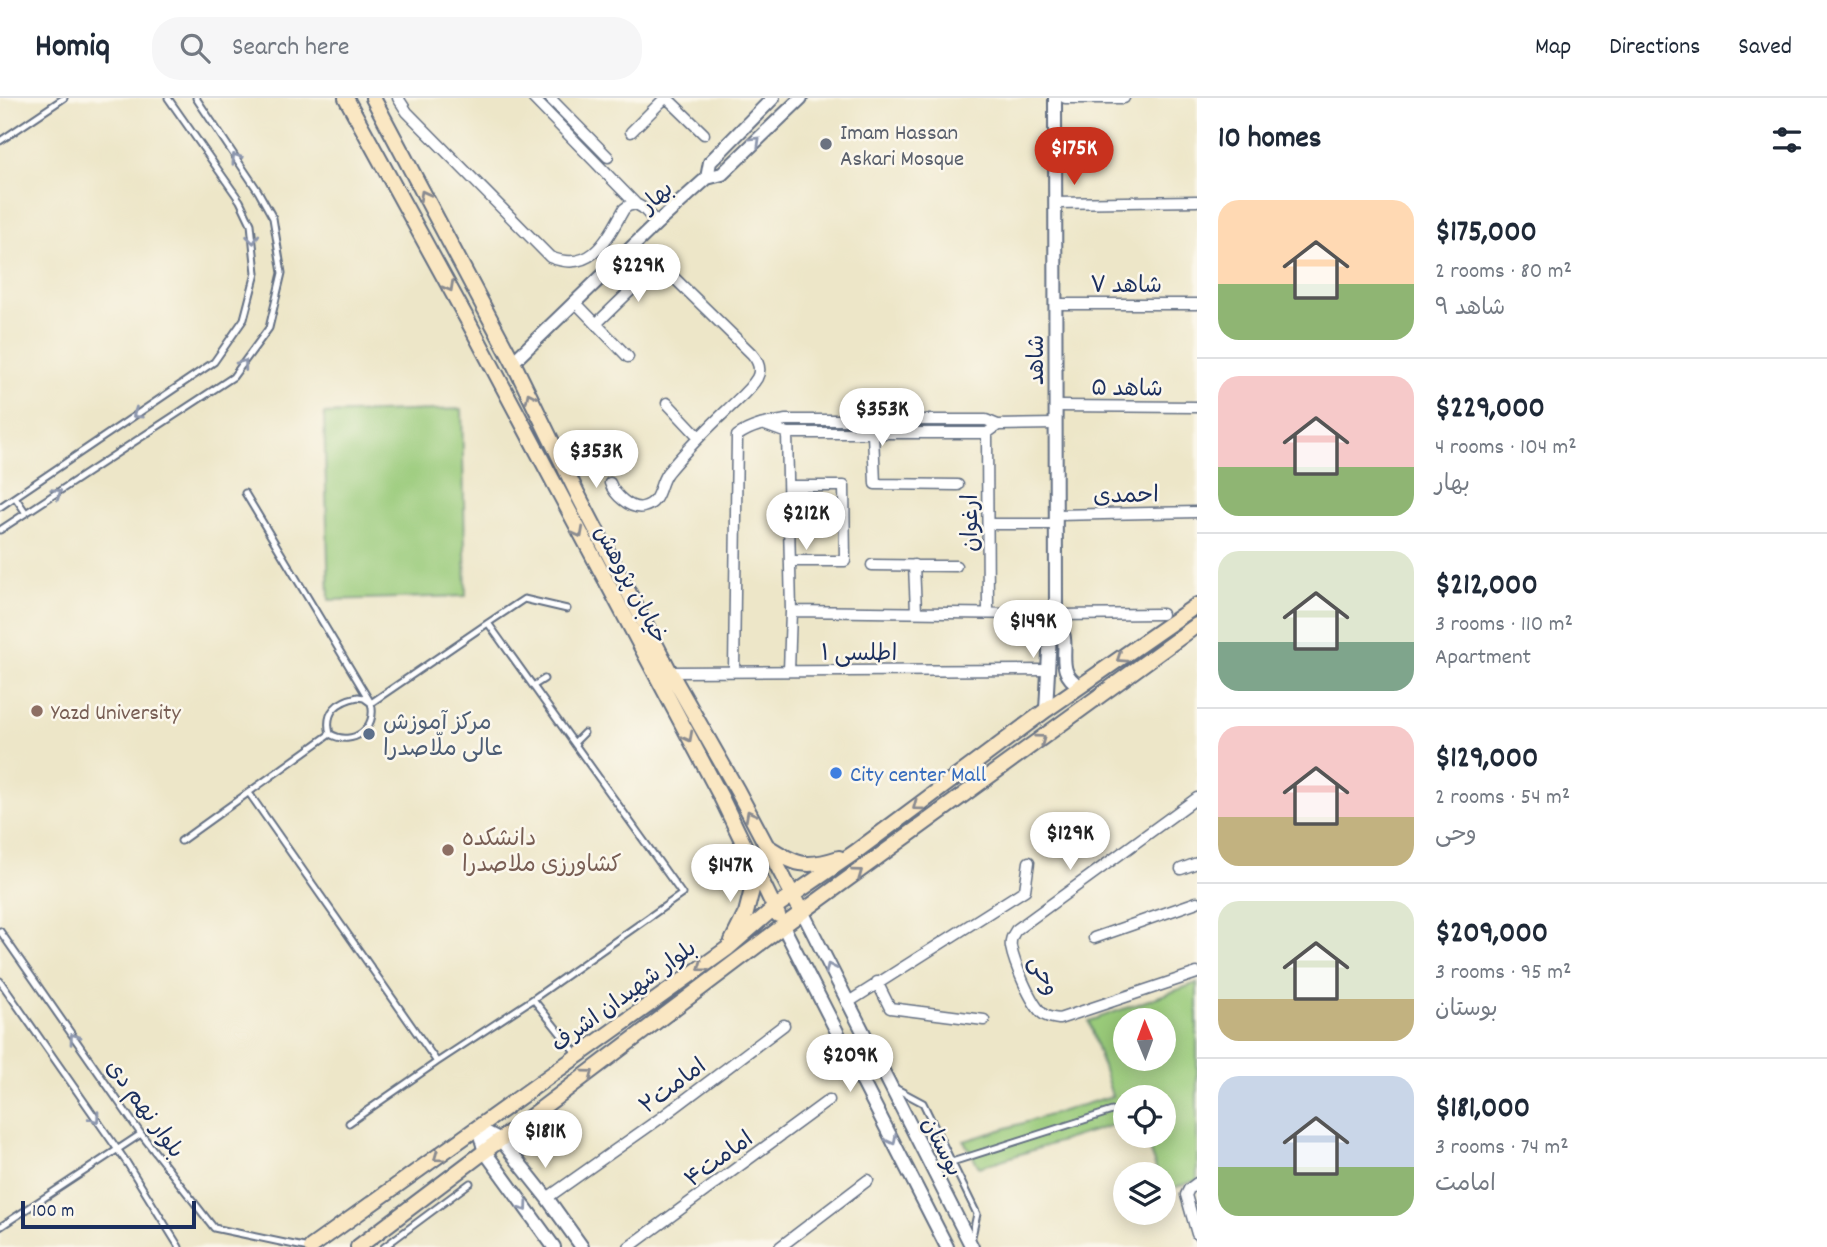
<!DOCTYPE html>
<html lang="en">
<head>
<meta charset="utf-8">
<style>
  body { margin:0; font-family:Dekko,"Playpen Sans Arabic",sans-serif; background:#f6f6f7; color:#1f2937; height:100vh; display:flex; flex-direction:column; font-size:26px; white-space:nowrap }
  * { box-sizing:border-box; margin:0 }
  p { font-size:23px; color:#747a83 }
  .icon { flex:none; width:38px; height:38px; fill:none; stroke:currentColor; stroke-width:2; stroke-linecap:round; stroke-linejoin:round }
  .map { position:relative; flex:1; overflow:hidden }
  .drawer { display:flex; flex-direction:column; background:#fff; width:630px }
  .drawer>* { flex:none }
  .needle { width:46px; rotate:359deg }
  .fabs { position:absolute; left:1113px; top:910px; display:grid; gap:14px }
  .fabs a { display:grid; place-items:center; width:63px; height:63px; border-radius:50%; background:#fff; box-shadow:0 4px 18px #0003; font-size:35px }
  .scale { position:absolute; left:21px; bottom:18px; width:175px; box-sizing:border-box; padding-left:7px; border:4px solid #1b2f5e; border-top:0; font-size:19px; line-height:24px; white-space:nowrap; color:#1b2f5e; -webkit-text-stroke:5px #fbf7ec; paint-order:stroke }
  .price { position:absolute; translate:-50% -60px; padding:0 16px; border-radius:24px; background:#fff; color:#222; font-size:23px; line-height:46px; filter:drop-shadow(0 2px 4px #0008) }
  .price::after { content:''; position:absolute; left:50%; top:42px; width:21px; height:16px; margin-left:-10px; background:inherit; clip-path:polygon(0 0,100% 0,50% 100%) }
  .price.selected { background:#c8321e; color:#fff }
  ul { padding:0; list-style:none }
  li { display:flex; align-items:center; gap:21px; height:175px; padding:0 21px }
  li+li { border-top:2px solid #e0e1e3 }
  li span { display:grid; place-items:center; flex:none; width:196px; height:140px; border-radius:21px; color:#555 }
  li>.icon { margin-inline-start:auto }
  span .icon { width:84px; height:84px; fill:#fffc; stroke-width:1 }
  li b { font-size:30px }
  h2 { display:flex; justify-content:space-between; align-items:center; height:84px; padding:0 21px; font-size:30px }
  header { display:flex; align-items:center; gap:42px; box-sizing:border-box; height:98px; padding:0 35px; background:#fff; border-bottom:2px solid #e0e1e3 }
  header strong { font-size:33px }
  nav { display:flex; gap:38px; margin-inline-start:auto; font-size:24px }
  .search { width:490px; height:63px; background:#f6f6f7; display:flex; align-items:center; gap:18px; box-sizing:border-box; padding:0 24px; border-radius:28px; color:#747a83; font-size:26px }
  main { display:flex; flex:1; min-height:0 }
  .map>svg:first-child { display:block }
  .park { fill:#99ca79; stroke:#5a7c6c; stroke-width:2; fill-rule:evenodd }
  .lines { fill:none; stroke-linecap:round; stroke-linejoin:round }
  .service-casing { stroke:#646f83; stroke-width:9 }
  .minor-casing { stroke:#646f83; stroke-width:13 }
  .tertiary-casing { stroke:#646f83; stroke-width:16 }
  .secondary-casing { stroke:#646f83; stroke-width:18 }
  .service { stroke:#fff; stroke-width:5 }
  .minor { stroke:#fff; stroke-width:10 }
  .tertiary { stroke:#fff; stroke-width:12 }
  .secondary { stroke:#fae7c3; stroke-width:14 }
  .oneway { stroke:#8d97ae }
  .oneway2 { stroke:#8a8b90 }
  .worship-dot { fill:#6b7280; stroke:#fbf7ec; stroke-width:2.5 }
  .education-dot { fill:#8d6e63; stroke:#fbf7ec; stroke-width:2.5 }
  .service-dot { fill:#5c6f8a; stroke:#fbf7ec; stroke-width:2.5 }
  .shop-dot { fill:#3f7fe0; stroke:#fbf7ec; stroke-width:2.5 }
  .labels { text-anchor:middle; stroke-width:5; stroke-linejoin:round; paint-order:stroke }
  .worship-label { font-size:23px; fill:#5b616d; stroke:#fbf7ec; text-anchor:start }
  .street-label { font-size:23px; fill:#1b2f5e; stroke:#fbf7ec }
  .education-label { font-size:23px; fill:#785e54; stroke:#fbf7ec; text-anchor:start }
  .service-label { font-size:23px; fill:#4e5e75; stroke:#fbf7ec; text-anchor:start }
  .shop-label { font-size:23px; fill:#366cbe; stroke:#fbf7ec; text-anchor:start }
</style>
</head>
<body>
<header>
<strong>Homiq</strong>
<div class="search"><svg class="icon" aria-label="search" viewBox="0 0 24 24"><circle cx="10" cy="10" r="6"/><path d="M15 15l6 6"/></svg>Search here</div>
<nav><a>Map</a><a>Directions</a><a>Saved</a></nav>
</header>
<main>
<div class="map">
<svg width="1197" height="1149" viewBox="0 0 1197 1149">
  <rect width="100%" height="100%" fill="#fbf7ec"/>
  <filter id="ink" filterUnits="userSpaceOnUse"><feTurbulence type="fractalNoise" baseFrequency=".0143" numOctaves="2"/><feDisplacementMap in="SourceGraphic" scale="14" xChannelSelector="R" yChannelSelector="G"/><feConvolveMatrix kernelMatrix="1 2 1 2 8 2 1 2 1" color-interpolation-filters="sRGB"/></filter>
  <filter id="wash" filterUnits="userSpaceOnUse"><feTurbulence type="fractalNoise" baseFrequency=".00686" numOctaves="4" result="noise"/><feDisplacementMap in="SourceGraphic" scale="28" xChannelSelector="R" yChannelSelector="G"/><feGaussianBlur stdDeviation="1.57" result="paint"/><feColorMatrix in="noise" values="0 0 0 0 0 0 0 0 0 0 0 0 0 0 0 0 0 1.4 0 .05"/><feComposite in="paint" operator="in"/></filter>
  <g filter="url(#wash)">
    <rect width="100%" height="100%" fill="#ede6c8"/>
    <path class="park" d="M 462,311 L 466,498 L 329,502 L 324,316 Z
      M 1197,885 L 1197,1082 L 1165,1093 L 1164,1076 L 1158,1076 L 1144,1038 L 1164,1038 L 1164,999 L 1125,999 L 1125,1023 L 979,1069 L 964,1043 L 1112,998 L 1089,923 ZM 1125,922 L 1164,922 L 1164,961 L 1125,961 Z"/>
  </g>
  <g filter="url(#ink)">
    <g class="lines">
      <defs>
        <path id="service" d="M 0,43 L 64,0
          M 245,395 L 371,605 L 488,525 L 682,796 L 533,901 L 576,955
          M 15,399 L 26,415
          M 0,409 L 214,264 L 244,221 L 256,175 L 251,126 L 240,103 L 168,0
          M 0,432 L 233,279 L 269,230 L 282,175 L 273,120 L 258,93 L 196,0
          M 488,525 L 524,501 L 567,511
          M 533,588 L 544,581
          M 358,599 L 364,600 L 371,605 C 378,630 353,649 330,636 C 324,613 338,603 358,599 Z
          M 574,645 L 584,635
          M 249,695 L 437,964 L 533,901
          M 181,743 L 330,636
          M 0,833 L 141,1036 L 214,1130 L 304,1149
          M 0,883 L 127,1065 L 179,1149
          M 895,990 L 923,1005 L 977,1116 L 971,1143
          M 349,1025 L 437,964
          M 952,1064 L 1112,1013
          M 0,1129 L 141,1036
          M 384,1149 L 470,1085"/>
        <path id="minor" d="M 398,0 L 407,14 L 550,159 C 592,176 607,141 624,111 L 628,108 L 636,106 L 643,110 L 657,125
          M 533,0 L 636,106
          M 550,0 L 608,59
          M 667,0 L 704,36
          M 1065,0 L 1124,0
          M 631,34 L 665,0
          M 1055,105 L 1197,103
          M 575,204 L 628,259
          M 1055,206 L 1197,206
          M 596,226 L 659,165 L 752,256 C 758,263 762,271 757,280 C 750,292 737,302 727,312 C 706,332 685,353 667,375 C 658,387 661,405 643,409 C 630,412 614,396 610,385
          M 667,305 L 699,339
          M 1056,308 L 1197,309
          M 765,327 L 787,335 L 987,335 L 998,327
          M 787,335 L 791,513 L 789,573
          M 873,335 L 875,386 L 958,387
          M 987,335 L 988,514
          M 789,388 L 844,388 L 845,463 L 791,463
          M 1056,417 L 1197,414
          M 988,426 L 1056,426
          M 872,467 L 956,468
          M 914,467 L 916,513
          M 791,513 L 1034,516
          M 1056,517 L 1162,516
          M 734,573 L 737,338 C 752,327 768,325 786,322 L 986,322 L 998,327 L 1056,326
          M 670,574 L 1049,572
          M 1197,700 L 1016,832 C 1012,838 1010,842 1011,849 C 1014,865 1031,906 1043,916 C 1048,920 1053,920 1059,921 L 1197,875
          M 1181,771 L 1197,765
          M 1094,840 L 1197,804
          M 877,884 L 890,910 L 984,922
          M 847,905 L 1025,792 L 1029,764
          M 1197,1085 L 1189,1091 L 1186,1097 L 1197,1136
          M 547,1100 L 662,1019 L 784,927
          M 629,1149 L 829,1002
          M 780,1149 L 868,1082"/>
        <path id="tertiary" d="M 707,80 L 710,64 L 773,0
          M 513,264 L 657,125 L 707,80 L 722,76 L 801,0
          M 1056,525 C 1076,542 1050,572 1080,588
          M 1046,612 L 1050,535 L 1056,525 L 1055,0
          M 803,815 L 972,1149
          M 783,828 L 947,1149
          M 478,1030 L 501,1042 L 547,1100 L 582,1149
          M 478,1030 L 485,1054 L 554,1149"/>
        <path id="secondary" d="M 346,0 L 468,223 L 721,699 L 778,817
          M 373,0 L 513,264 L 578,397 L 670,574 L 737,692 L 798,807
          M 767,748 C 796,767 805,771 839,760
          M 732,843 L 746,815 L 757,772
          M 311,1149 L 728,850 L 774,810 L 854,755 L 1046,612 L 1197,507
          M 358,1149 L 783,828 L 1197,527"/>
      </defs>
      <use href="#service" class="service-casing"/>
      <use href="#minor" class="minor-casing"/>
      <use href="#tertiary" class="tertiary-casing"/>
      <use href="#secondary" class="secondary-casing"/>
      <use href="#service" class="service"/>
      <use href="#minor" class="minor"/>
      <use href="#tertiary" class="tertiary"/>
      <use href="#secondary" class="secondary"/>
    </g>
    <defs><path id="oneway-chevron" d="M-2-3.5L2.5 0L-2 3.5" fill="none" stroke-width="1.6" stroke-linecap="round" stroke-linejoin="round" transform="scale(1.75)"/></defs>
    <g class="oneway">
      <use href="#oneway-chevron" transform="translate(756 43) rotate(-44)"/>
      <use href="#oneway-chevron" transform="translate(236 60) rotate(-124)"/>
      <use href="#oneway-chevron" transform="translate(253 141) rotate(84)"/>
      <use href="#oneway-chevron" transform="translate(243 266) rotate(-53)"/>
      <use href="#oneway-chevron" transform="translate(137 316) rotate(146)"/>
      <use href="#oneway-chevron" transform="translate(57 395) rotate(-33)"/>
      <use href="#oneway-chevron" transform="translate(830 870) rotate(-116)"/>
      <use href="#oneway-chevron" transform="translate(74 940) rotate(-125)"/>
      <use href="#oneway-chevron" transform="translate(95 1020) rotate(55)"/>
      <use href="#oneway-chevron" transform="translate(892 1042) rotate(63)"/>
      <use href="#oneway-chevron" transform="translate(524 1109) rotate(54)"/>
    </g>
    <g class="oneway2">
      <use href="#oneway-chevron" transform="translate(424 97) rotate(-118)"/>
      <use href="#oneway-chevron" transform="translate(449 189) rotate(61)"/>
      <use href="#oneway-chevron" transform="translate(530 299) rotate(-116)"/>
      <use href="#oneway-chevron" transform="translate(579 435) rotate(62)"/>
      <use href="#oneway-chevron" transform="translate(1121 560) rotate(146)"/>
      <use href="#oneway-chevron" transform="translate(688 639) rotate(62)"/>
      <use href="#oneway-chevron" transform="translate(1041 641) rotate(-36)"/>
      <use href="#oneway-chevron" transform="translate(917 708) rotate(143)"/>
      <use href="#oneway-chevron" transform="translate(750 717) rotate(-118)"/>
      <use href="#oneway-chevron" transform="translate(858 775) rotate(-36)"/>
      <use href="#oneway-chevron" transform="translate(702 869) rotate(144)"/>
      <use href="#oneway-chevron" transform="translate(589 976) rotate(-37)"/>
      <use href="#oneway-chevron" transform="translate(438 1059) rotate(144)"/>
    </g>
  </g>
  <circle class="worship-dot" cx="826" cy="46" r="7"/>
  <g class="education-dot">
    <circle cx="37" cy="613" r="7"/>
    <circle cx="448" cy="752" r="7"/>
  </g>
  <circle class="service-dot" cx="369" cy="636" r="7"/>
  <circle class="shop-dot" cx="836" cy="675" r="7"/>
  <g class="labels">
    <g class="worship-label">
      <text x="840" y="41">Imam Hassan<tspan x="840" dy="26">Askari Mosque</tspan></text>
    </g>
    <g class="street-label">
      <text transform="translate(656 98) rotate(-42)" y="8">بهار</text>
      <text x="1126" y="194">شاهد ۷</text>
      <text transform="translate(1035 262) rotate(-90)" y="8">شاهد</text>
      <text transform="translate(1127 289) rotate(1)" y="8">شاهد ۵</text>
      <text transform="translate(1126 396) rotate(-1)" y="8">احمدی</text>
      <text transform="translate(969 425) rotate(-90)" y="8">ارغوان</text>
      <text transform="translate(632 486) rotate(62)" y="8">خیابان پژوهش</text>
      <text x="859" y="562">اطلسی ۱</text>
      <text transform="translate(1045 877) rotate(65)" y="8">وحی</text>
      <text transform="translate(623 897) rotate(-36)" y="8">بلوار شهیدان اشرف</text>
      <text transform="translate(672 987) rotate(-37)" y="8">امامت۲</text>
      <text transform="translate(146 1010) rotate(54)" y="8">بلوار نهم دی</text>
      <text transform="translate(943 1048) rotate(63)" y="8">بوستان</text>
      <text transform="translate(718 1060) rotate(-36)" y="8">امامت۴</text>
    </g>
    <g class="education-label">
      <text x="51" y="621">Yazd University</text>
      <text x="462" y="747">دانشکده<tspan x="462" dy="26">کشاورزی ملاصدرا</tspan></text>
    </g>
    <g class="service-label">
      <text x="383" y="631">مرکز آموزش<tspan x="383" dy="26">عالی ملّاصدرا</tspan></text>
    </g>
    <g class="shop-label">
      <text x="850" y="683">City center Mall</text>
    </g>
  </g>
</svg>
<div class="fabs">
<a><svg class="needle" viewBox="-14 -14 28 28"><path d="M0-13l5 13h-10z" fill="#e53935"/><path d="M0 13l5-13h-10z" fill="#747a83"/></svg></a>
<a><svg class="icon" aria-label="locate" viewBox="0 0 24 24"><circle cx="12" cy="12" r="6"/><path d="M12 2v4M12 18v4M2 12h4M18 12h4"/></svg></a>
<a><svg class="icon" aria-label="layers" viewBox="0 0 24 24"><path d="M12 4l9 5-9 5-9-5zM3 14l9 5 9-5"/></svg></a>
</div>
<div class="scale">100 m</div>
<b class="price selected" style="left:1074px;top:89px">$175K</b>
<b class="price" style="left:638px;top:206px">$229K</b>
<b class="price" style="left:882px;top:350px">$353K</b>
<b class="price" style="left:596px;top:392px">$353K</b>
<b class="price" style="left:806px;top:454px">$212K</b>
<b class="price" style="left:1033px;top:562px">$149K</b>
<b class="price" style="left:1070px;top:774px">$129K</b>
<b class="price" style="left:730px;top:806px">$147K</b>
<b class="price" style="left:850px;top:996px">$209K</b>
<b class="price" style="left:545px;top:1072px">$181K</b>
</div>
<section class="drawer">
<h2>10 homes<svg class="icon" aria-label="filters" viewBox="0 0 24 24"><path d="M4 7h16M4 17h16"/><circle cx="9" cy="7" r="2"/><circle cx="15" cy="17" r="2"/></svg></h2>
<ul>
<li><span style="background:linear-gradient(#ffd9b3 60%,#8fb573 0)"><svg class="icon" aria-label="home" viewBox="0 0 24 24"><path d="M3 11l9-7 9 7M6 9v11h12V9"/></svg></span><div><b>$175,000</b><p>2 rooms · 80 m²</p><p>شاهد ۹</p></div></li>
<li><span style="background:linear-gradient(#f6c9c9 65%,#8fb573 0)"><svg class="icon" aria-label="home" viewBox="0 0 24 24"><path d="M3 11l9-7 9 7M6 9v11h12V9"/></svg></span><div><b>$229,000</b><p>4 rooms · 104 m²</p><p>بهار</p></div></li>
<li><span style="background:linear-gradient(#dfe7d0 65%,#7fa58c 0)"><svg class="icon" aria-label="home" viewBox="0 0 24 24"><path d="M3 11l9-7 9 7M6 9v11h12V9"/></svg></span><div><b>$212,000</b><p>3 rooms · 110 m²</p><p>Apartment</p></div></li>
<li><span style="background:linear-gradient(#f6c9c9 65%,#c2b280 0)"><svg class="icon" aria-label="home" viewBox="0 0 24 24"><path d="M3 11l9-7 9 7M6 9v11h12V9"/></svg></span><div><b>$129,000</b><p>2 rooms · 54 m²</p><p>وحی</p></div></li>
<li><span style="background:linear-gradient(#dfe7d0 70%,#c2b280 0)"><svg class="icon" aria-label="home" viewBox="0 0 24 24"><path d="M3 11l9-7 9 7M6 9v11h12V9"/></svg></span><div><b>$209,000</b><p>3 rooms · 95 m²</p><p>بوستان</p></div></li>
<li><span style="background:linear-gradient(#c9d6e8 65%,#8fb573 0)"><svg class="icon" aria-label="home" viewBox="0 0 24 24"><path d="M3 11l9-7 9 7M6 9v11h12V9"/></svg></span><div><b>$181,000</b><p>3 rooms · 74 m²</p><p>امامت</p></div></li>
</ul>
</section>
</main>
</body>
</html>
